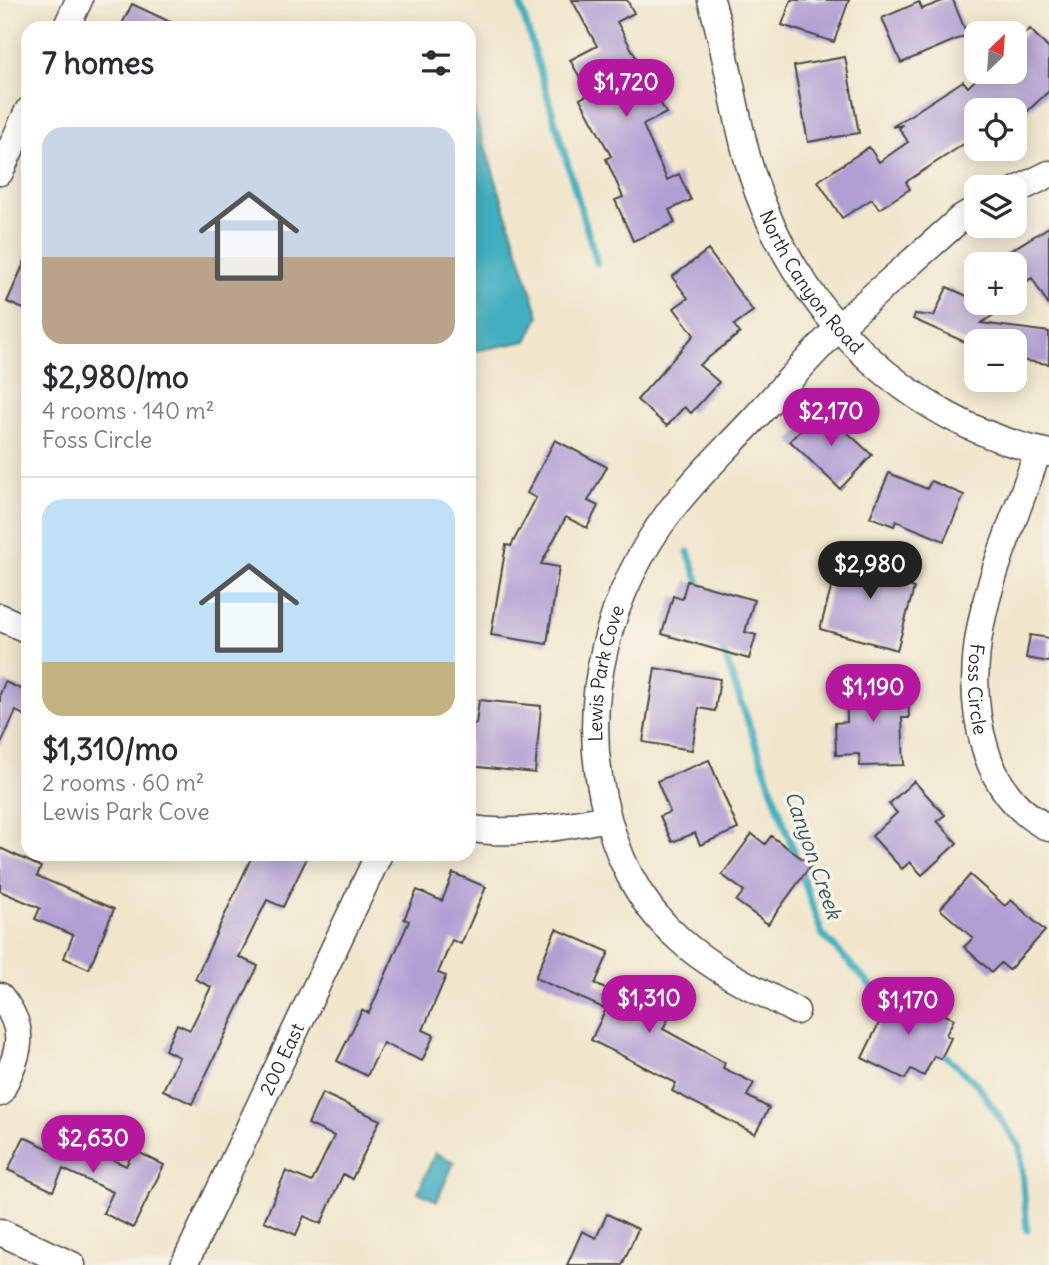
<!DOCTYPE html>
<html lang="en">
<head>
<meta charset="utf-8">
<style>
  body { margin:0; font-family:Delius,sans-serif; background:#f2f2f3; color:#2b2b33; height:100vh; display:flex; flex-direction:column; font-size:26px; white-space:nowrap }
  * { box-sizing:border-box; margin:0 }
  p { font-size:23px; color:#7c7c81 }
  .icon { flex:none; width:38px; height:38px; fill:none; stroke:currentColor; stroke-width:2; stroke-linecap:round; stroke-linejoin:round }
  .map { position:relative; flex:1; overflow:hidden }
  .details { position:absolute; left:21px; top:21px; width:455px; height:840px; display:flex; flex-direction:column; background:#fff; border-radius:21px; box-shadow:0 4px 18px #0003 }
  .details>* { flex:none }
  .needle { width:46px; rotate:25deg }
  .fabs { position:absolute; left:964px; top:21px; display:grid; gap:14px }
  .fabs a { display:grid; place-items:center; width:63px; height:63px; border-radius:14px; background:#fff; box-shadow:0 4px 18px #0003; font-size:35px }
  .price { position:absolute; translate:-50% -60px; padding:0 16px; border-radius:24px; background:#b5179e; color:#fff; font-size:23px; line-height:46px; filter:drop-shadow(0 2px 4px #0008) }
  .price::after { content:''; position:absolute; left:50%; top:42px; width:21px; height:16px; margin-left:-10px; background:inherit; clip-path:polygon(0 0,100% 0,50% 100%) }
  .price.current { background:#222; color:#fff }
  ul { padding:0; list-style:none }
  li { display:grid; align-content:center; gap:14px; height:371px; padding:0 21px }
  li+li { border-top:2px solid #e1e1e2 }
  li span { display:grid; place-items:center; height:217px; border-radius:21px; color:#555 }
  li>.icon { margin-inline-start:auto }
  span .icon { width:126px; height:126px; fill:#fffc; stroke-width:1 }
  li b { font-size:30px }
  h2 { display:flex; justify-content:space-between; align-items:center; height:84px; padding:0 21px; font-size:30px }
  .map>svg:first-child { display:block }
  .water { fill:#42afc0; stroke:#366d76; stroke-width:2 }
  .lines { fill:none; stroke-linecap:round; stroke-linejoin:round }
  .stream { stroke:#42afc0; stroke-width:7 }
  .building { fill:#b09fd3 }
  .minor-casing { stroke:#494743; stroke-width:29 }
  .minor { stroke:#fff; stroke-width:26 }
  .labels { text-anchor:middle; stroke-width:7; stroke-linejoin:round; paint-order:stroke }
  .street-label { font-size:19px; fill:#2b2b2b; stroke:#f7f3e8 }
  .water-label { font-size:21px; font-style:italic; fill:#33595f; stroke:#f7f3e8 }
</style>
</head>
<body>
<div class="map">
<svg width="1049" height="1265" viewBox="0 0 1049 1265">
  <rect width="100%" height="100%" fill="#f7f3e8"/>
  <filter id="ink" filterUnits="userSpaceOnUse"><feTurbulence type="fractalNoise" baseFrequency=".0143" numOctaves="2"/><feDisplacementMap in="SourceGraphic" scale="14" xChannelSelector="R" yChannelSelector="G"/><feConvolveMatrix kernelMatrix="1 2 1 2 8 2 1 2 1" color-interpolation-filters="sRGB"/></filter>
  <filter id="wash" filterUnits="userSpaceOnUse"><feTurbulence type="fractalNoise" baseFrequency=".00686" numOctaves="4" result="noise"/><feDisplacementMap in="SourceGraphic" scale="28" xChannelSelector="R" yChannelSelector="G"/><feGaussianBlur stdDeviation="1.57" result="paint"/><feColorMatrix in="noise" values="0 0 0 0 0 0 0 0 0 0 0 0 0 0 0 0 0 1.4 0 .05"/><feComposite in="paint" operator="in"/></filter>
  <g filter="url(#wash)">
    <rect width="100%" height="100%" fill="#f1e6cc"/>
    <path class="water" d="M 469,96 L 539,316 L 527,341 L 469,352 Z
      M 435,1153 L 454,1162 L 437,1201 L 418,1192 Z"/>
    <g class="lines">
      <path class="stream" d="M 519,0 L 597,263
        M 688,552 L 702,591
        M 721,645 L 796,858
        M 800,870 L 822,934 L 895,1011
        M 938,1049 L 977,1084 L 1020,1147 L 1027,1230"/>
    </g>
    <g id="blocks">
      <path class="building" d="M 572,0 L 627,0 L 634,13 L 617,22 L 666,113 L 643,125 L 667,180 L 679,174 L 691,200 L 669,210 L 675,223 L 633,241 L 615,200 L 623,197 L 606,159 L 611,156 L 580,99 L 589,94 L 570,60 L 597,46 Z
        M 791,0 L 849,0 L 834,42 L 782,25 Z
        M 945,0 L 953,0 L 967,35 L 901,63 L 882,18 L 919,2 L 922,9 Z
        M 132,4 L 183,28 L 120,28 Z
        M 1030,29 L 1049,49 L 1049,91 L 1019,119 L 1015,110 L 976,110 L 976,136 L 906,182 L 910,189 L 879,209 L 872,199 L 842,218 L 818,181 L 869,147 L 879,162 L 908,142 L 899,128 L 903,125 L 892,127 L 963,81 L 968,87 L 984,72 L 1015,72 L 1015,43 Z
        M 845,57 L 859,133 L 808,142 L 794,66 Z
        M 1049,227 L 1049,306 L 1032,278 L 1021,284 L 1015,275 L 1015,264 L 1008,264 L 1003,255 Z
        M 708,250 L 753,311 L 734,325 L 740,333 L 699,365 L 719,382 L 691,413 L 684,407 L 667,426 L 637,400 L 694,335 L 674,308 L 688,298 L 672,277 Z
        M 28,254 L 28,311 L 7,302 Z
        M 947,287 L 1000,311 L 981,323 L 1049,332 L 1049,364 L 1018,360 L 1021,341 L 976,341 L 976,347 L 913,319 L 915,314 L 934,316 Z
        M 821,408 L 872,455 L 840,489 L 790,441 Z
        M 555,440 L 607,467 L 588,501 L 598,506 L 587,528 L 566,517 L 541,564 L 559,567 L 547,644 L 491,635 L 506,545 L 511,546 L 536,498 L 527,493 Z
        M 889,473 L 927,489 L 931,481 L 964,495 L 944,541 L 896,521 L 894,526 L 870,517 Z
        M 851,550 L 908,566 L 904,584 L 914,588 L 897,650 L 820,629 L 832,585 L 841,588 Z
        M 687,581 L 754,600 L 745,632 L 756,635 L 749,659 L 662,634 L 673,596 L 682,599 Z
        M 1030,635 L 1049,638 L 1049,662 L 1026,658 Z
        M 655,668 L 720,679 L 715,711 L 699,708 L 692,750 L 643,742 Z
        M 878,679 L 878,690 L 908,689 L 909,718 L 902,718 L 904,765 L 860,766 L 859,754 L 836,755 L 835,723 L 847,722 L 846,680 Z
        M 5,682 L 28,692 L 28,717 L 16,711 L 0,746 L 0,694 Z
        M 479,700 L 541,706 L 535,773 L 469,766 L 469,724 L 476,724 Z
        M 709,760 L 738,829 L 700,845 L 695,833 L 672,842 L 660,816 L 670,812 L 657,781 Z
        M 914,781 L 945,815 L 937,821 L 957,843 L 922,875 L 910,862 L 902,869 L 872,836 L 897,813 L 889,804 Z
        M 752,834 L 765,844 L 771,836 L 811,865 L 768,924 L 736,901 L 744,891 L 722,875 Z
        M 0,848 L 41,867 L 37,876 L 114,909 L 89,969 L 64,958 L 73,935 L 35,919 L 40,908 L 0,891 Z
        M 253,854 L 309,854 L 283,907 L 267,900 L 239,957 L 258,966 L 192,1104 L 163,1090 L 179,1057 L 165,1050 L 177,1024 L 190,1030 L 211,987 L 195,979 Z
        M 453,873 L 486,887 L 461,944 L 452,940 L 438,973 L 446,976 L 423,1030 L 434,1035 L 422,1061 L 383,1043 L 367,1076 L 337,1061 L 362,1010 L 369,1013 L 409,921 L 404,919 L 417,890 L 442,901 Z
        M 970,875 L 1005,906 L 1011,900 L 1045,931 L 1009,970 L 1001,963 L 992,972 L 964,947 L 973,938 L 940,909 Z
        M 556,929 L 609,952 L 595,984 L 642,1007 L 647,996 L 673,1009 L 663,1029 L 725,1063 L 723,1068 L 754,1083 L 747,1096 L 769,1108 L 755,1134 L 672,1091 L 676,1083 L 591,1040 L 606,1009 L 535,978 Z
        M 895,990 L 954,1019 L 946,1035 L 951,1038 L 941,1059 L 934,1056 L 924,1076 L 911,1069 L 905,1079 L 862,1058 Z
        M 322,1093 L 380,1120 L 352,1179 L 343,1174 L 321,1224 L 304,1216 L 296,1235 L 264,1221 L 286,1171 L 312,1182 L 334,1136 L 308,1124 Z
        M 24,1137 L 64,1156 L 71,1140 L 126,1166 L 134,1150 L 164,1165 L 133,1228 L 103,1213 L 113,1192 L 63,1169 L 53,1191 L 8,1170 Z
        M 607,1214 L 638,1229 L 622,1265 L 567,1265 L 582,1231 L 596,1238 Z"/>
    </g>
  </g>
  <g filter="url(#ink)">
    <use href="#blocks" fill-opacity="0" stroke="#494743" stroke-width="2"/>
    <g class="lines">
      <defs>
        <g id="minor">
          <path id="s1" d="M 711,0 C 728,56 734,115 751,171 C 792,308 907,423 1049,453"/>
          <path d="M 66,28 L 79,0"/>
          <path d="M 0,172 L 28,111"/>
          <path d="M 1015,191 L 1049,174"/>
          <path id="s2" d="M 1038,451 C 1006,548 953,643 985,748 C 995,783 1016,812 1049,828"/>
          <path d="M 0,617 L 28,630"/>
          <path d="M 469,828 C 508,837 568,826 607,818"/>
          <path d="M 0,996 C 30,1033 18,1054 0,1093"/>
          <path id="s3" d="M 796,1011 C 757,989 712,970 679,939 C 636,901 615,853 603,798 C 580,698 609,591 671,510 C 695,478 726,449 753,420 C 781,389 809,357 839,327 C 878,290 921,255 961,218 L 976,209"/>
          <path d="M 0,1232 L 72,1265"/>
          <path id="s4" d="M 184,1265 L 379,854"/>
        </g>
      </defs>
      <use href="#minor" class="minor-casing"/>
      <use href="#minor" class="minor"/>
    </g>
  </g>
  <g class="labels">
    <g class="street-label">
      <text dy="7" stroke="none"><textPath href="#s1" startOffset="303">North Canyon Road</textPath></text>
      <text dy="7" stroke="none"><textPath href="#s3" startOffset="427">Lewis Park Cove</textPath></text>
      <text dy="7" stroke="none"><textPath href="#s2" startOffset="248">Foss Circle</textPath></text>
      <text dy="7" stroke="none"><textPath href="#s4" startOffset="228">200 East</textPath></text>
    </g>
    <g class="water-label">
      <text transform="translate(813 855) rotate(71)" y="7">Canyon Creek</text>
    </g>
  </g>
</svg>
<div class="fabs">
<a><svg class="needle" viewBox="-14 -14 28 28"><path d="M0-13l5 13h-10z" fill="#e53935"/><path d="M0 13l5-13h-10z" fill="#7c7c81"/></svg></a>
<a><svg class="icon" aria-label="locate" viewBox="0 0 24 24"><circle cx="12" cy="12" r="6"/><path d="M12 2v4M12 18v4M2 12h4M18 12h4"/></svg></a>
<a><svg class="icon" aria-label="layers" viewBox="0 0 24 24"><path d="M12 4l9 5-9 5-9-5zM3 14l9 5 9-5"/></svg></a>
<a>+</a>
<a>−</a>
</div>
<b class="price" style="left:626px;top:119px">$1,720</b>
<b class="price" style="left:831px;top:448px">$2,170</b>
<b class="price current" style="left:870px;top:601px">$2,980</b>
<b class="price" style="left:873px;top:724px">$1,190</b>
<b class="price" style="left:649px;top:1035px">$1,310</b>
<b class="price" style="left:908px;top:1037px">$1,170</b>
<b class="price" style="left:93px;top:1175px">$2,630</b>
<section class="details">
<h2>7 homes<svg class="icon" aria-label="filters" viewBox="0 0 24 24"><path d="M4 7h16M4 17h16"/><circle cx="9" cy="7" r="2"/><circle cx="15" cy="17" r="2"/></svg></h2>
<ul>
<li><span style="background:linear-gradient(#c9d6e8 60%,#b9a48a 0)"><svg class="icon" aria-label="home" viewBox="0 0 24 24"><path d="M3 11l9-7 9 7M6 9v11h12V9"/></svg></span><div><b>$2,980/mo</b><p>4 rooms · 140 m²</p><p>Foss Circle</p></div></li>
<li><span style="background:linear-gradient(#bfe0f5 75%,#c2b280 0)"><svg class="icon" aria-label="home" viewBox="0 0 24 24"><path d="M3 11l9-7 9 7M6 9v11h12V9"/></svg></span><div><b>$1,310/mo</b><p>2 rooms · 60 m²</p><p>Lewis Park Cove</p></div></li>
</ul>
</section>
</div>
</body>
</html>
